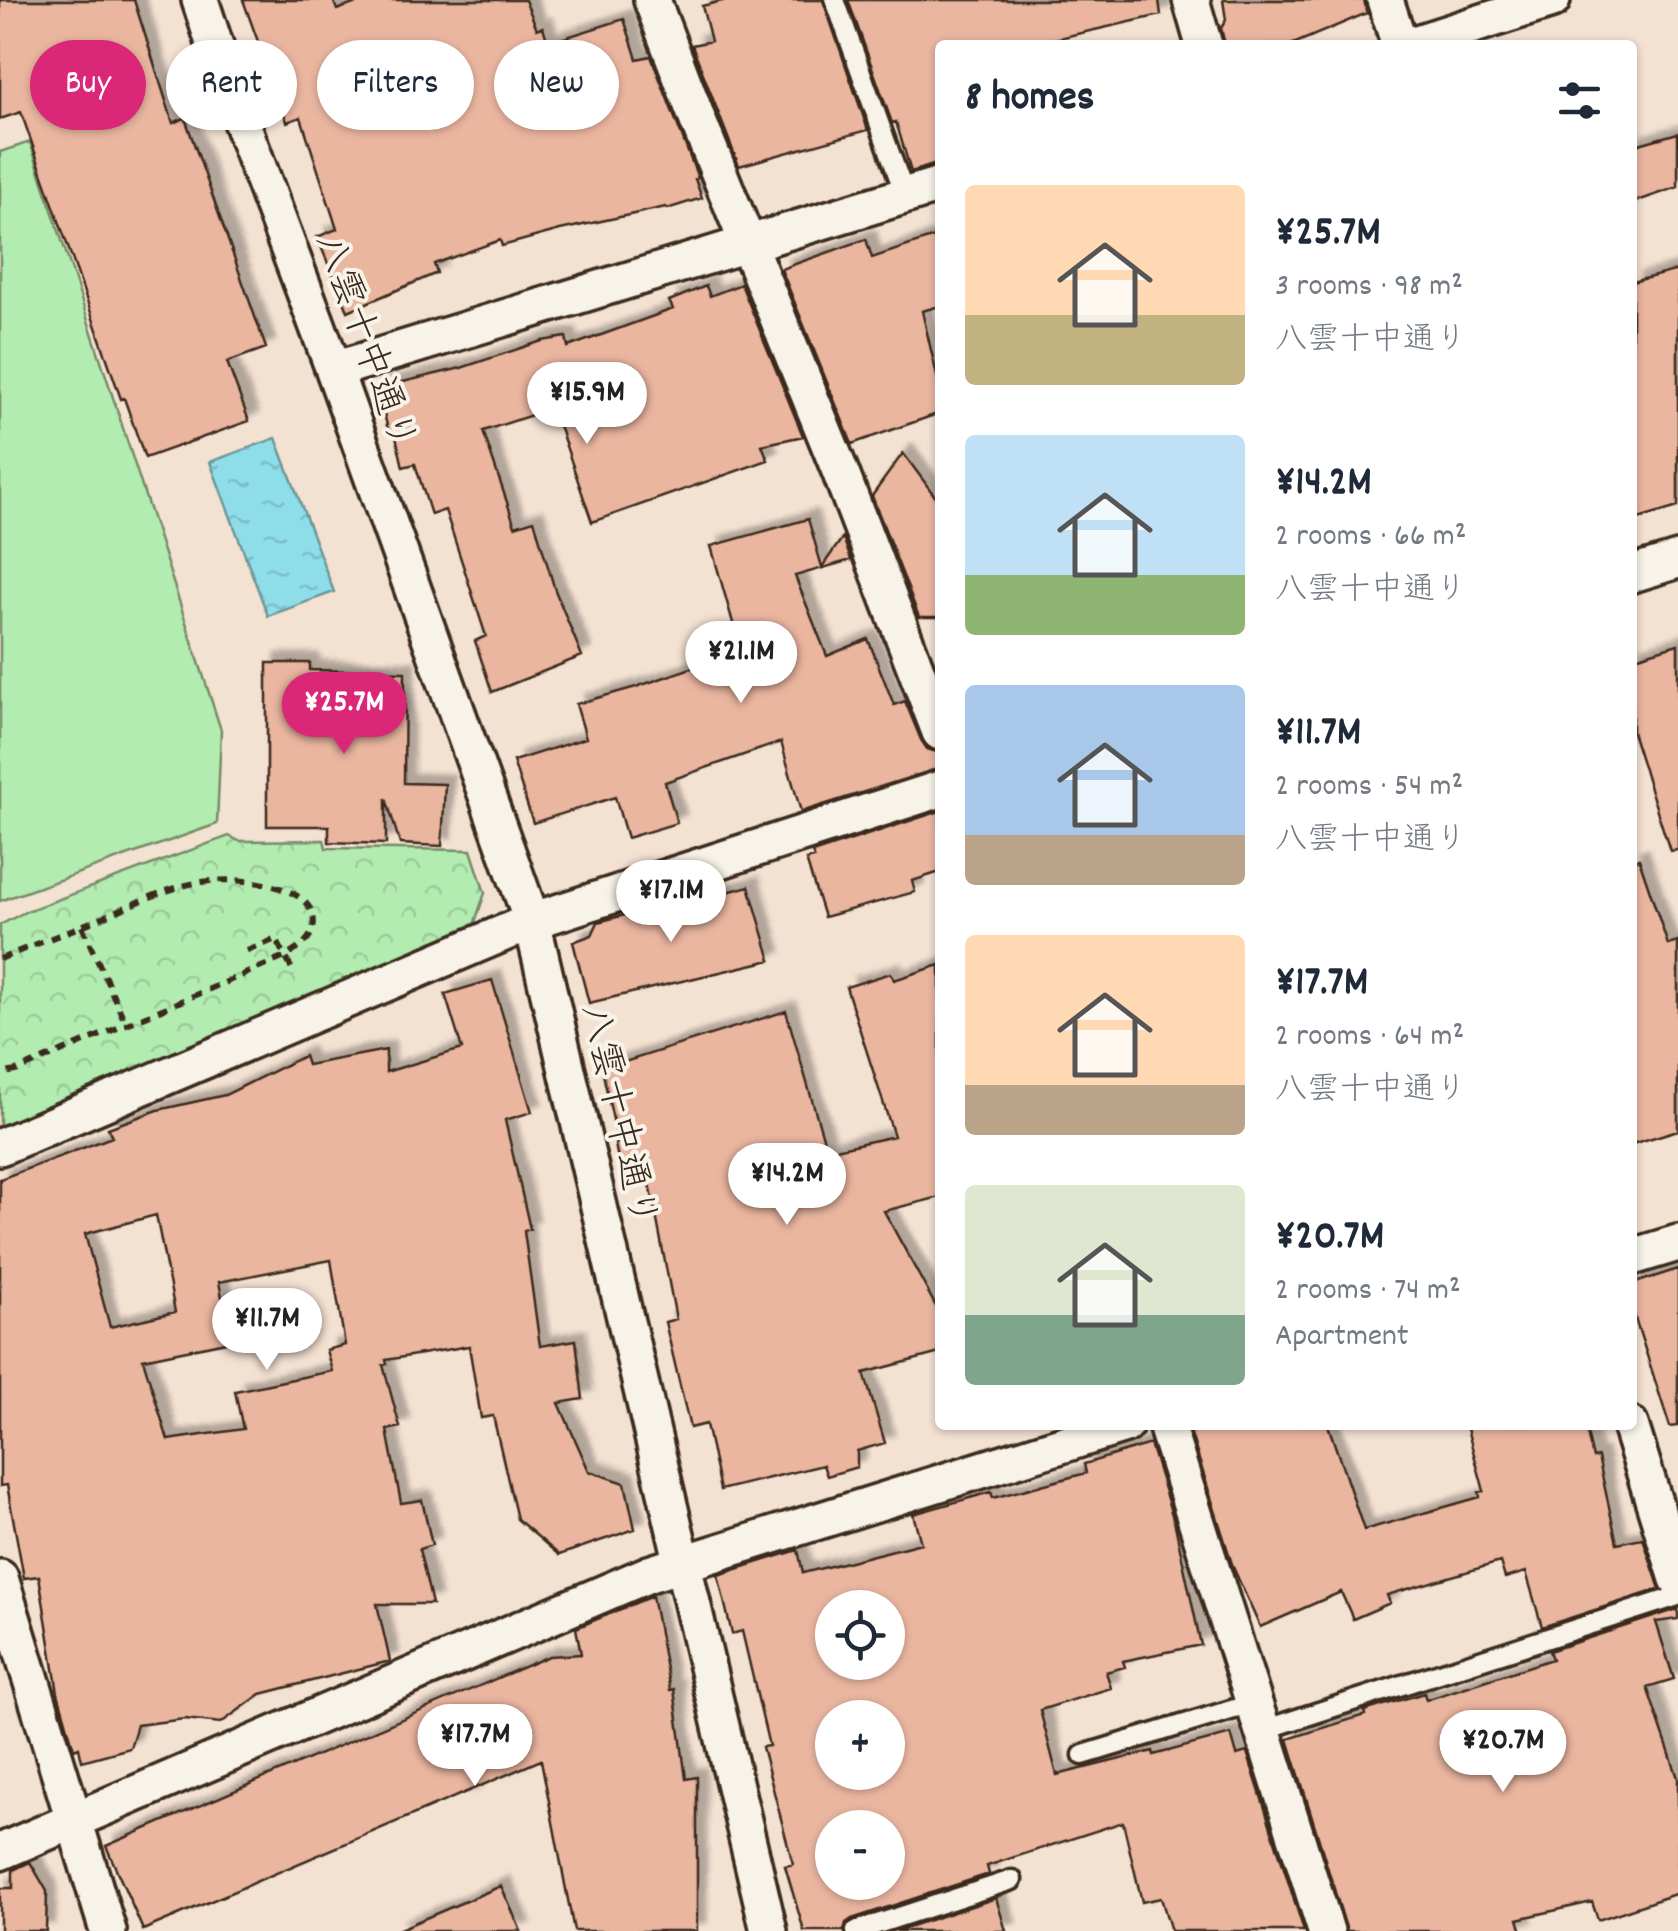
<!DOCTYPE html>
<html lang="en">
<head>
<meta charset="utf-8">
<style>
  body { margin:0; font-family:Dekko,"Klee One",sans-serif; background:#f2f2f3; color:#1f2937; height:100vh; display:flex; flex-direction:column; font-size:38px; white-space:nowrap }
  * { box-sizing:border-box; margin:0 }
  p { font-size:32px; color:#747a83 }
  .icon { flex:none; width:55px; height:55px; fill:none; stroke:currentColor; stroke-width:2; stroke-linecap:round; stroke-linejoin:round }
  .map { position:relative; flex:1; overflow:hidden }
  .sheet { position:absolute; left:935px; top:40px; width:702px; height:1390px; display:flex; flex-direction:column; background:#fff; border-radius:10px; box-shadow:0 2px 8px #0004 }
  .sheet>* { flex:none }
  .top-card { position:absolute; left:30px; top:40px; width:755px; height:90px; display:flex; gap:20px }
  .buttons { position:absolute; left:815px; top:1590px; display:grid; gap:20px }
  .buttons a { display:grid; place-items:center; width:90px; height:90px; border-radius:50%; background:#fff; box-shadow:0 2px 8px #0004; font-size:50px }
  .price { position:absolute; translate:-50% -85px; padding:0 22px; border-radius:35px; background:#fff; color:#222; font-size:32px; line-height:65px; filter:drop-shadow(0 2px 5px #0008) }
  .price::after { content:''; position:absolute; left:50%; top:60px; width:30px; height:22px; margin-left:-15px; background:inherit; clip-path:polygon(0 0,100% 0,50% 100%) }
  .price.active { background:#db2777; color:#fff }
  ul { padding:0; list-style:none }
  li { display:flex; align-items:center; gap:30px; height:250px; padding:0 30px }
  li span { display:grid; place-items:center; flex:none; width:280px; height:200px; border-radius:10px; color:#555 }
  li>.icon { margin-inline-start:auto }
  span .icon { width:120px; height:120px; fill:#fffc; stroke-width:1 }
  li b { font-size:42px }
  h2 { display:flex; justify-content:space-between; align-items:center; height:120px; padding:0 30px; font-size:42px }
  .tag { padding:0 35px; border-radius:45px; background:#fff; box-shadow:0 2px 8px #0004; font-size:35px; line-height:90px }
  .tag.active { background:#db2777; color:#fff }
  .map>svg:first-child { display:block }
  .forest { fill:url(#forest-crowns); stroke:#768b68; stroke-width:2.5 }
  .pitch { fill:#b2ecb1; stroke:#768b68; stroke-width:2.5 }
  .water { fill:url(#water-ripples); stroke:#6c9698; stroke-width:2.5 }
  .building { fill:#ebb6a0; stroke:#3b2a1e; stroke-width:2.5; fill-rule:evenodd; filter:url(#shadow) }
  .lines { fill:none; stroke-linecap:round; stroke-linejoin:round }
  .lane-casing { stroke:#3b2a1e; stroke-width:25 }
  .street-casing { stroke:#3b2a1e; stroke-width:42 }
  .path { stroke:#3b2a1e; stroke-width:6; stroke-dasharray:10 8; stroke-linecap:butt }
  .lane { stroke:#f7f3e8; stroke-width:18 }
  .street { stroke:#f7f3e8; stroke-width:35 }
  .labels { text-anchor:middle; stroke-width:8; stroke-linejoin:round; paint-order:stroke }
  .street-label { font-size:38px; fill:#3b2a1e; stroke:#f7f3e8 }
</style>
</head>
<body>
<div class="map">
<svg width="1678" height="1931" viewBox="0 0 1678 1931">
  <defs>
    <pattern id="forest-crowns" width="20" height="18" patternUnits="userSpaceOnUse" patternTransform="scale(2.5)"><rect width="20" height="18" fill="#b2ecb1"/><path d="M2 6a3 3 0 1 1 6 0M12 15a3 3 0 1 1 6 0" fill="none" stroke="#9acb98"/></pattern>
    <pattern id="water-ripples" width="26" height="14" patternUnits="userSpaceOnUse" patternTransform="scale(2.5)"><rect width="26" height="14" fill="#8ddee9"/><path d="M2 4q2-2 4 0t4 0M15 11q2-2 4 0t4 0" fill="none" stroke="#7bbfc7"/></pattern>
    <filter id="shadow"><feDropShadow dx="9" dy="-9" stdDeviation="2.5" flood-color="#0004"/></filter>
  </defs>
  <rect width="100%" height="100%" fill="#f3e1d2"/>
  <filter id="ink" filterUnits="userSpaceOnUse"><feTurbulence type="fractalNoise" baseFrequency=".01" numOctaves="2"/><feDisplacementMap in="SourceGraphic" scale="20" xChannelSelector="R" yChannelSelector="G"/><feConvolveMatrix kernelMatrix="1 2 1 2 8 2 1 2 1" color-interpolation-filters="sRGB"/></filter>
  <g filter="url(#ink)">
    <path class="forest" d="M 229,836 L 239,841 L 324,840 L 326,848 L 471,850 L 485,893 L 474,925 L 0,1129 L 0,925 L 27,911 Z"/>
    <path class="pitch" d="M 30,142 L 221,730 L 217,824 L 0,901 L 0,152 Z"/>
    <path class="water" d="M 276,438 L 334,592 L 268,616 L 210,462 Z"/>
    <path class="building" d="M 0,0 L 134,0 L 173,123 L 185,118 L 266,348 L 227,362 L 249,421 L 145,458 L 124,398 L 121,399 L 21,112 L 0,119 Z
      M 243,0 L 333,0 L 337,10 L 365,0 L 525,0 L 537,29 L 543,27 L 548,43 L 624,19 L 637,59 L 651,56 L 698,178 L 695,179 L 702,198 L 667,209 L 666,207 L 560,230 L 502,246 L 500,240 L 434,264 L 437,273 L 348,311 L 317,237 L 337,229 L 301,117 L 287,122 Z
      M 726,0 L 823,0 L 868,130 L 739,166 L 692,45 L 711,41 L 702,6 Z
      M 848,0 L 1159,0 L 1161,15 L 1028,45 L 940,45 L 940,163 L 911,172 L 896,122 L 892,123 Z
      M 1223,0 L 1364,0 L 1367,13 L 1291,45 L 1225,45 L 1221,28 L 1226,20 Z
      M 1678,133 L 1678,187 L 1632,203 L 1632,146 Z
      M 940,235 L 940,306 L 922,311 L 940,389 L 940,413 L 852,444 L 781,269 L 866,239 L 872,258 Z
      M 1678,270 L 1678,507 L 1632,521 L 1632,282 Z
      M 741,284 L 803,436 L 762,445 L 768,460 L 592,522 L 553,408 L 483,431 L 515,526 L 534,520 L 555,590 L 582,656 L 492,692 L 475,641 L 486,636 L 445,510 L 431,515 L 415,464 L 403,467 L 395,432 L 389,434 L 378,388 L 461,368 L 542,341 L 566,337 L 568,347 L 673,309 L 669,301 L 706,286 L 710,296 Z
      M 903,453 L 940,503 L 940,617 L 919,617 L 872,496 Z
      M 808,519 L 822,567 L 843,537 L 851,560 L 795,576 L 827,656 L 868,639 L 894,705 L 905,701 L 921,740 L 927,749 L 940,753 L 940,768 L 801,812 L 781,742 L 665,782 L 677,823 L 627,838 L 615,797 L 533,823 L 513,761 L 586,738 L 576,704 L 636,687 L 741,651 L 711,546 Z
      M 1678,644 L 1678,850 L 1670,851 L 1632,732 L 1632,658 Z
      M 267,663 L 310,663 L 310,670 L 405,672 L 404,783 L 445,784 L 442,846 L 400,844 L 386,798 L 386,844 L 329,842 L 329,826 L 267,826 Z
      M 940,811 L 940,872 L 912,881 L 915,892 L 824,917 L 806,860 L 814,858 L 812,853 Z
      M 1639,859 L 1668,945 L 1678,942 L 1678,1130 L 1632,1144 L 1632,860 Z
      M 749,886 L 771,960 L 589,1003 L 573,942 L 592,935 L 598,922 L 674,902 L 694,901 Z
      M 940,965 L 940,1197 L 884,1211 L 940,1314 L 940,1353 L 864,1373 L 885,1443 L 857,1451 L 857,1467 L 827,1476 L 823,1465 L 720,1490 L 706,1424 L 690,1428 L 665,1322 L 676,1319 L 650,1184 L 624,1189 L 615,1144 L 618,1143 L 602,1069 L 786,1011 L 827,1151 L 894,1136 L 846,987 L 891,973 L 894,980 Z
      M 492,980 L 532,1112 L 505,1120 L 530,1229 L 524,1231 L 540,1346 L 576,1340 L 583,1399 L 559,1403 L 589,1471 L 625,1483 L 635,1529 L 559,1555 L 517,1519 L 493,1416 L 481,1418 L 469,1346 L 386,1360 L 387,1364 L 383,1365 L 400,1427 L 387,1430 L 401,1503 L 422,1500 L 432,1545 L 419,1549 L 432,1604 L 377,1604 L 390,1661 L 261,1694 L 221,1723 L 185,1719 L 137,1725 L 130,1748 L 82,1761 L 79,1747 L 74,1749 L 58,1693 L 39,1576 L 24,1578 L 7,1485 L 0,1486 L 0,1179 L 112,1137 L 108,1128 L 158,1110 L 225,1095 L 304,1056 L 307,1065 L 386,1050 L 386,1072 L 462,1049 L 445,994 ZM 156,1215 L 175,1312 L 110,1327 L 85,1234 ZM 331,1260 L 345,1345 L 326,1350 L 332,1371 L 235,1391 L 243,1429 L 168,1440 L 143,1359 L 231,1341 L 219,1282 Z
      M 1678,1269 L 1678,1426 L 1670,1427 L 1632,1309 L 1632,1284 Z
      M 1188,1425 L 1328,1425 L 1364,1530 L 1480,1497 L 1479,1492 L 1484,1491 L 1466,1425 L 1585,1425 L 1593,1458 L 1598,1457 L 1617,1543 L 1643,1538 L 1660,1589 L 1542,1627 L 1526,1572 L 1505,1578 L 1500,1562 L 1387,1595 L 1390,1603 L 1353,1619 L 1341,1592 L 1260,1627 L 1233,1567 Z
      M 1150,1444 L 1175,1525 L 1201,1645 L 1123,1661 L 1125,1667 L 1106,1672 L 1111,1688 L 1040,1710 L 1057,1775 L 1153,1751 L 1154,1755 L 1231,1734 L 1237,1755 L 1247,1752 L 1304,1931 L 1171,1931 L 1161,1898 L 1142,1902 L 1123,1822 L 987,1866 L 989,1874 L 852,1919 L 846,1923 L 844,1931 L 804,1931 L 785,1866 L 793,1864 L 762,1747 L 769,1746 L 742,1631 L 732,1634 L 718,1575 L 798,1550 L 803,1573 L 921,1543 L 913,1514 L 991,1492 L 993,1498 L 1086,1473 L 1084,1464 ZM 832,1608 L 888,1608 L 888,1662 L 832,1662 ZM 832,1718 L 888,1718 L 888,1772 L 832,1772 ZM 832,1828 L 888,1828 L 888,1882 L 832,1882 Z
      M 652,1596 L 670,1690 L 674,1689 L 686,1779 L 697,1777 L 697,1931 L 574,1931 L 541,1760 L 143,1930 L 106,1846 L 549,1656 L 581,1654 L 576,1628 Z
      M 1678,1609 L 1678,1619 L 1656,1622 L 1674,1679 L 1647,1687 L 1678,1778 L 1678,1893 L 1598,1920 L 1592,1902 L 1518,1919 L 1522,1931 L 1347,1931 L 1288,1739 L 1365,1715 L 1364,1711 L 1424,1693 L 1426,1700 L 1552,1659 L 1549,1651 Z
      M 30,1862 L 47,1891 L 46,1931 L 0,1931 L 0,1888 L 13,1888 L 13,1870 Z
      M 501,1886 L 521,1931 L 395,1931 Z
      M 996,1898 L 1006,1931 L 896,1931 Z"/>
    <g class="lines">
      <defs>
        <path id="lane" d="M 835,0 L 905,195
          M 1263,1730 L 1678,1596
          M 1083,1755 L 1254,1703
          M 856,1931 L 1012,1880"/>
        <path id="street" d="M 200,0 L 232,97 L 334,370 L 532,921 L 769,1931
          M 652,0 L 698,121 L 840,471 L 940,732
          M 1191,0 L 1204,45
          M 1385,0 L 1400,45
          M 1411,45 L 1552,0
          M 334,370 L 940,185
          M 1632,574 L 1678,560
          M 0,1147 L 532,921 L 940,789
          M 1632,1257 L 1678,1243
          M 1166,1425 L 1326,1931
          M 1630,1425 L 1678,1579
          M 0,1578 L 108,1931
          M 0,1852 L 649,1574 L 1125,1425"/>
      </defs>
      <use href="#lane" class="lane-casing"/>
      <use href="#street" class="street-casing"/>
      <path class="path" d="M 82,926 L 126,1024
        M 247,951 L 276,939 L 295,975
        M 0,959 C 36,944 72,930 108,915 C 141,901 175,884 210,881 C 239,878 305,883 313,916 C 318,936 300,948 285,957 L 16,1071 L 0,1074"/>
      <use href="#lane" class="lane"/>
      <use href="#street" class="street"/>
    </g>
  </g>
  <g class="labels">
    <g class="street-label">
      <text transform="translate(368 341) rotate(70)" y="13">八雲十中通り</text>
      <text transform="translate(621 1115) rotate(77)" y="13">八雲十中通り</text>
    </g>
  </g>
</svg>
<div class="buttons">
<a><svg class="icon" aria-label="locate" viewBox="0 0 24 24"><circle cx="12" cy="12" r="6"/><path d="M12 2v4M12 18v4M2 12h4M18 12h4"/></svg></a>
<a>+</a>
<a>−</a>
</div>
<b class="price" style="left:587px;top:447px">¥15.9M</b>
<b class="price" style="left:741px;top:706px">¥21.1M</b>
<b class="price active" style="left:344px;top:757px">¥25.7M</b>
<b class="price" style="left:671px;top:945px">¥17.1M</b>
<b class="price" style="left:787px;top:1228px">¥14.2M</b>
<b class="price" style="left:267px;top:1373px">¥11.7M</b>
<b class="price" style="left:475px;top:1789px">¥17.7M</b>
<b class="price" style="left:1503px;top:1795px">¥20.7M</b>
<div class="top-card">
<a class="tag active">Buy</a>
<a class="tag">Rent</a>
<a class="tag">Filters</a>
<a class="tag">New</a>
</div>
<section class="sheet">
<h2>8 homes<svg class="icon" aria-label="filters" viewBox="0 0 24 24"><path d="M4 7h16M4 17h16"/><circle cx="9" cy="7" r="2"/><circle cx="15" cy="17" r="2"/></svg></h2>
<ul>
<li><span style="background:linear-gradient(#ffd9b3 65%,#c2b280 0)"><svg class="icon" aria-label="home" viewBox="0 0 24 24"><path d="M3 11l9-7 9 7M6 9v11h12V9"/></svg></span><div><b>¥25.7M</b><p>3 rooms · 98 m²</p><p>八雲十中通り</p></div></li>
<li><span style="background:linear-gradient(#bfe0f5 70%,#8fb573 0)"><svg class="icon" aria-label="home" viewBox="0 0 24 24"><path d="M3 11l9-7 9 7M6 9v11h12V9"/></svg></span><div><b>¥14.2M</b><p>2 rooms · 66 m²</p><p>八雲十中通り</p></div></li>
<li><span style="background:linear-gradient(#a9c7e8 75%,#b9a48a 0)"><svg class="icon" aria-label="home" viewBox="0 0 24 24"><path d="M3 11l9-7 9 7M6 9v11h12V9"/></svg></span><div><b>¥11.7M</b><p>2 rooms · 54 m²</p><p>八雲十中通り</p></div></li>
<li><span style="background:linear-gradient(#ffd9b3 75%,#b9a48a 0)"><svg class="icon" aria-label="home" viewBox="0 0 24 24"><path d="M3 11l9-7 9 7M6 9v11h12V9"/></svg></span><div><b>¥17.7M</b><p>2 rooms · 64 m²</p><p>八雲十中通り</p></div></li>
<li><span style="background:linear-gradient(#dfe7d0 65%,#7fa58c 0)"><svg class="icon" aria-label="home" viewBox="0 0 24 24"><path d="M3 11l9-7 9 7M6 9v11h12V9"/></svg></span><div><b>¥20.7M</b><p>2 rooms · 74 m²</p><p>Apartment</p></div></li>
</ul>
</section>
</div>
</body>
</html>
